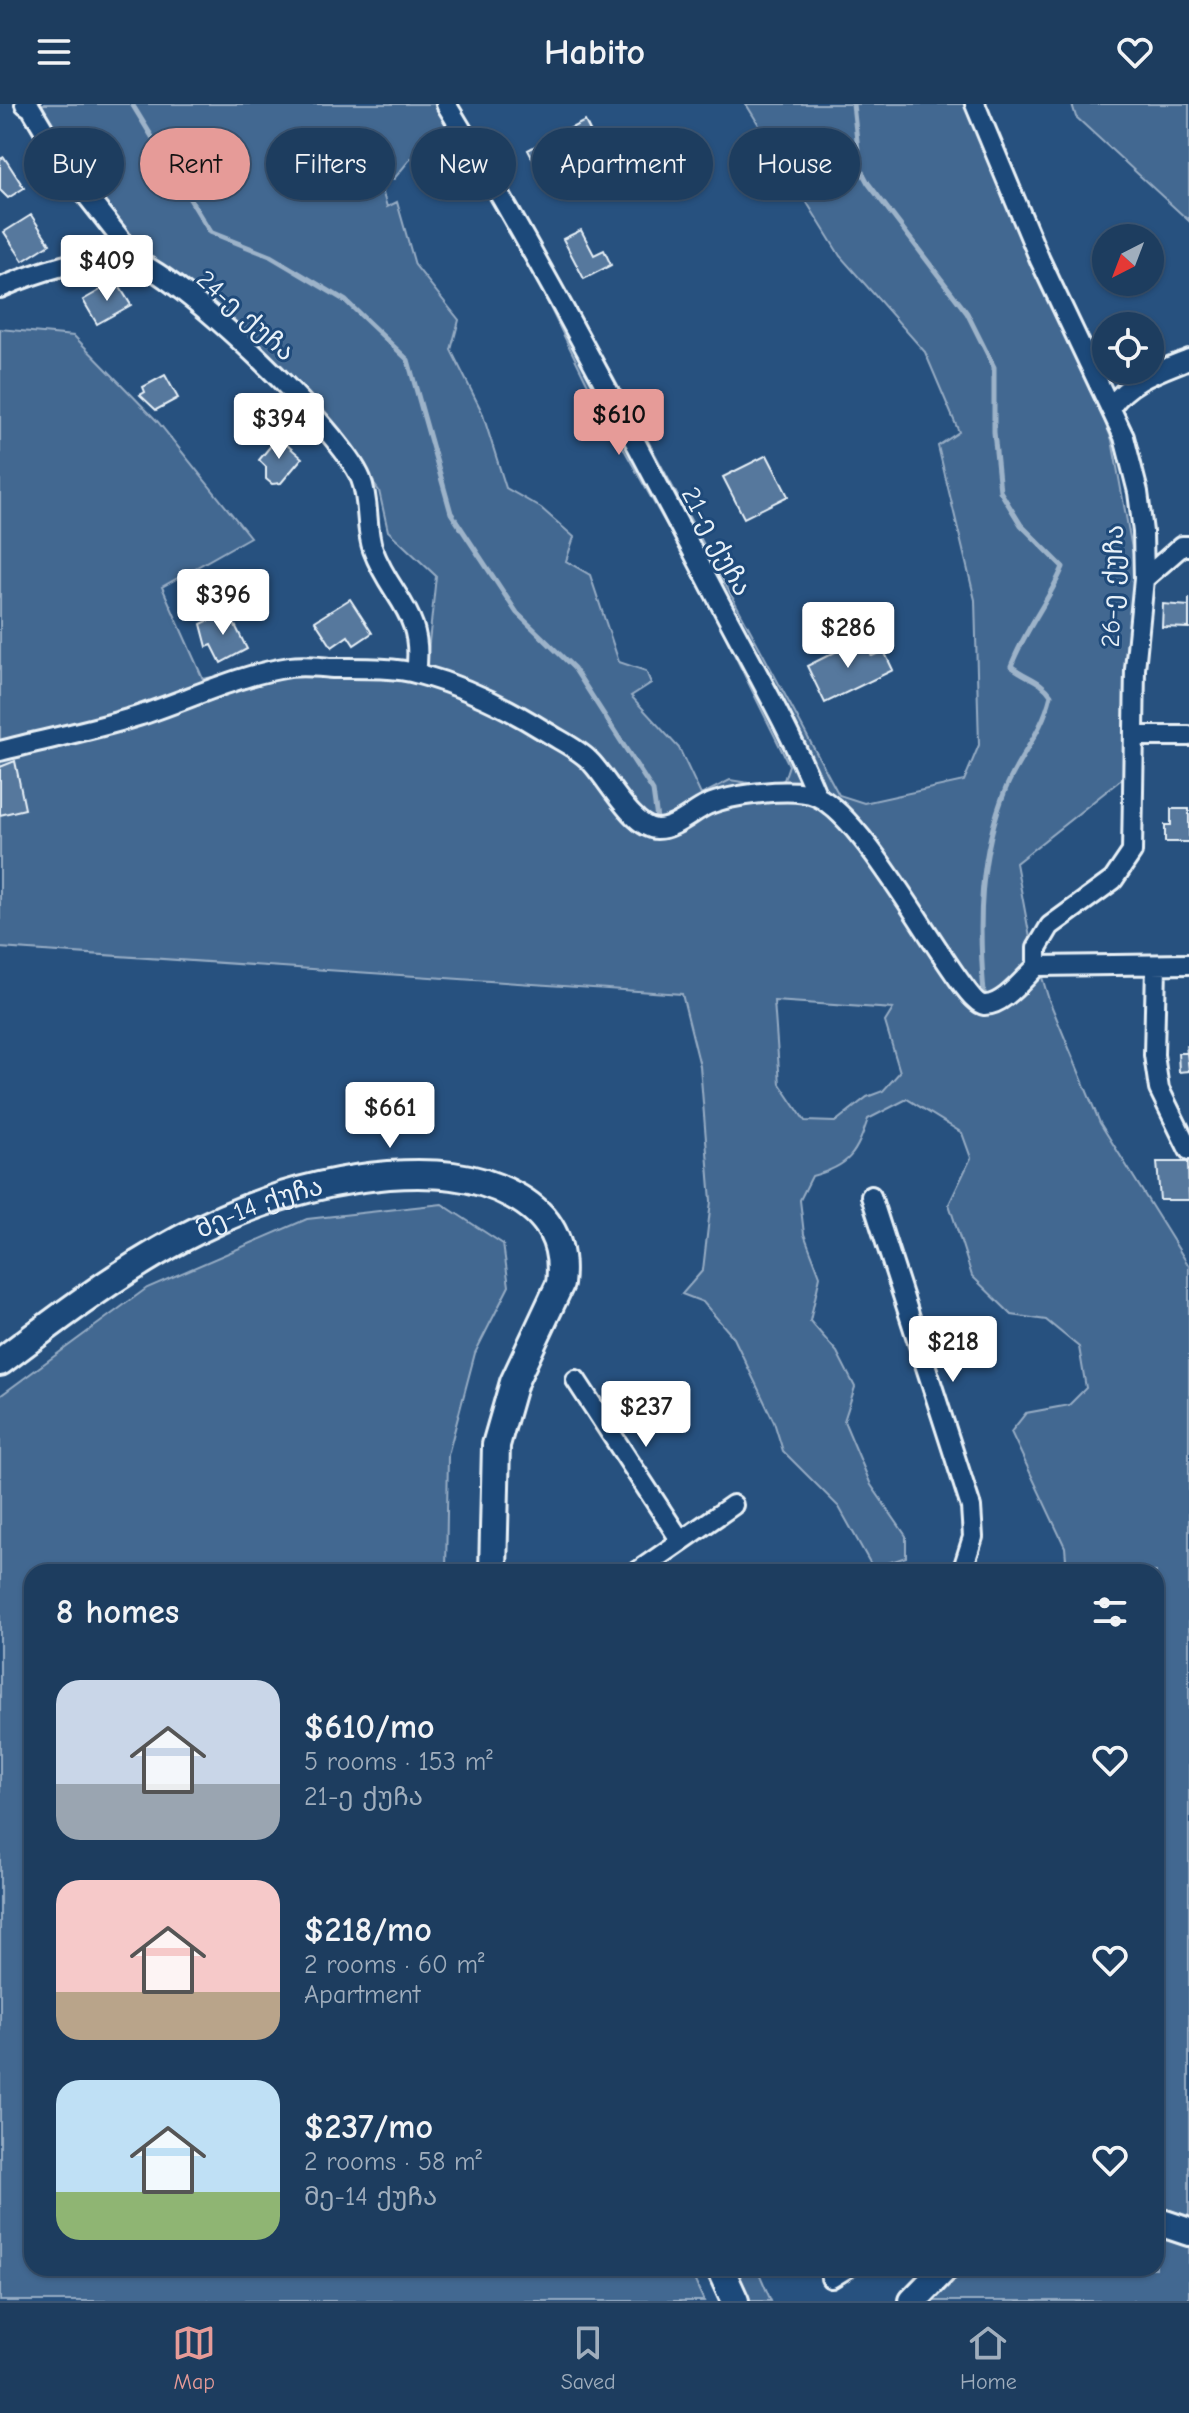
<!DOCTYPE html>
<html lang="en">
<head>
<meta charset="utf-8">
<style>
  body { margin:0; font-family:"Comic Neue","Noto Sans Georgian",sans-serif; background:#2a4868; color:#f1f3f6; height:100vh; display:flex; flex-direction:column; font-size:30px; white-space:nowrap }
  * { box-sizing:border-box; margin:0 }
  p { font-size:26px; color:#a0aebd }
  .icon { flex:none; width:44px; height:44px; fill:none; stroke:currentColor; stroke-width:2; stroke-linecap:round; stroke-linejoin:round }
  .map { position:relative; flex:1; overflow:hidden }
  .sheet { position:absolute; left:24px; top:1460px; width:1140px; height:712px; display:flex; flex-direction:column; background:#1d3d5f; border-radius:24px; box-shadow:0 2px 6px #0004,0 0 0 2px #3b5674 }
  .sheet>* { flex:none }
  .top-card { position:absolute; left:24px; top:24px; width:1142px; height:72px; display:flex; gap:16px }
  .needle { width:52px; rotate:222deg }
  .buttons { position:absolute; left:1092px; top:120px; display:grid; gap:16px }
  .buttons a { display:grid; place-items:center; width:72px; height:72px; border-radius:50%; background:#1d3d5f; box-shadow:0 2px 6px #0004,0 0 0 2px #3b5674; font-size:40px }
  .price { position:absolute; translate:-50% -68px; padding:0 18px; border-radius:8px; background:#fff; color:#222; font-size:26px; line-height:52px; filter:drop-shadow(0 2px 4px #0008) }
  .price::after { content:''; position:absolute; left:50%; top:48px; width:24px; height:18px; margin-left:-12px; background:inherit; clip-path:polygon(0 0,100% 0,50% 100%) }
  .price.active { background:#e69b98; color:#111 }
  ul { padding:0; list-style:none }
  li { display:flex; align-items:center; gap:24px; height:200px; padding:0 32px }
  li span { display:grid; place-items:center; flex:none; width:224px; height:160px; border-radius:24px; color:#555 }
  li>.icon { margin-inline-start:auto }
  span .icon { width:96px; height:96px; fill:#fffc; stroke-width:1 }
  li b { font-size:34px }
  h2 { display:flex; justify-content:space-between; align-items:center; height:96px; padding:0 32px; font-size:34px }
  .chip { padding:0 28px; border-radius:36px; background:#1d3d5f; box-shadow:0 2px 6px #0004,0 0 0 2px #3b5674; font-size:28px; line-height:72px }
  .chip.active { background:#e69b98; color:#111 }
  header { display:flex; justify-content:space-between; align-items:center; height:104px; padding:0 32px; background:#1d3d5f; font-size:36px; font-weight:700 }
  .dock { display:flex; justify-content:space-around; align-items:center; height:112px; border-top:2px solid #3b5674; background:#1d3d5f; font-size:22px; color:#a0aebd }
  .dock a { display:grid; justify-items:center; gap:4px }
  .dock .active { color:#e69b98 }
  .map>svg:first-child { display:block }
  .green { fill:#436891; stroke:#96acc4; stroke-width:2; fill-rule:evenodd }
  .lines { fill:none; stroke-linecap:round; stroke-linejoin:round }
  .stream { stroke:#9db3c9; stroke-width:5 }
  .building { fill:#57789d; stroke:#e8f1f8; stroke-width:2 }
  .street-casing { stroke:#e8f1f8; stroke-width:24 }
  .secondary-casing { stroke:#e8f1f8; stroke-width:32 }
  .street { stroke:#1f4a7a; stroke-width:18 }
  .secondary { stroke:#1f4a7a; stroke-width:26 }
  .labels { text-anchor:middle; stroke-width:6; stroke-linejoin:round; paint-order:stroke }
  .street-label { font-size:26px; fill:#e8f1f8; stroke:#1f4a7a }
</style>
</head>
<body>
<header><svg class="icon" aria-label="menu" viewBox="0 0 24 24"><path d="M4 6h16M4 12h16M4 18h16"/></svg>Habito<svg class="icon" aria-label="heart" viewBox="0 0 24 24"><path d="M12 20l-8-8c-3-5 5-10 8-4 3-6 11-1 8 4z"/></svg></header>
<div class="map">
<svg width="1189" height="2197" viewBox="0 0 1189 2197">
  <rect width="100%" height="100%" fill="#27517f"/>
  <filter id="ink" filterUnits="userSpaceOnUse"><feTurbulence type="fractalNoise" baseFrequency=".0125" numOctaves="2"/><feDisplacementMap in="SourceGraphic" scale="16" xChannelSelector="R" yChannelSelector="G"/><feConvolveMatrix kernelMatrix="1 2 1 2 8 2 1 2 1" color-interpolation-filters="sRGB"/></filter>
  <g filter="url(#ink)">
    <path class="green" d="M 42,0 L 451,0 L 613,272 L 839,691 L 864,699 L 964,677 L 979,641 L 975,496 L 938,342 L 959,328 L 925,248 L 840,152 L 746,0 L 967,0 L 1022,110 L 1112,336 L 1135,461 L 1123,674 L 1016,759 L 1030,834 L 1049,896 L 1100,1019 L 1189,1162 L 1189,2113 L 1156,2105 L 1156,1468 L 1067,1468 L 1065,1443 L 1011,1328 L 1026,1309 L 1069,1301 L 1086,1284 L 1079,1243 L 1046,1216 L 1012,1211 L 972,1172 L 949,1100 L 971,1054 L 962,1029 L 907,995 L 868,1015 C 856,1050 850,1062 812,1072 L 800,1096 L 804,1130 L 820,1172 L 810,1217 L 837,1248 L 855,1283 L 844,1317 L 871,1381 L 906,1432 L 906,1453 L 873,1464 L 839,1403 L 783,1347 L 774,1318 L 734,1234 L 703,1198 L 682,1190 L 703,1166 L 711,1097 L 700,962 L 682,890 L 0,844 L 0,225 L 74,232 L 158,318 L 250,433 L 162,483 L 203,575 L 292,556 L 426,567 L 436,472 L 388,427 L 379,387 L 302,283 L 226,210 L 150,157 L 112,122 L 67,65 ZM 459,52 L 472,56 L 518,138 L 589,283 L 699,479 L 789,661 L 784,676 L 767,682 L 730,676 L 701,691 L 679,644 L 631,592 L 651,579 L 646,567 L 619,558 L 590,471 L 566,457 L 574,433 L 541,404 L 506,384 L 482,308 L 451,246 L 459,216 L 415,161 L 397,98 L 387,103 L 378,72 L 394,75 L 411,54 L 428,66 ZM 774,897 L 893,905 L 885,918 L 900,968 L 883,987 L 867,993 L 835,1018 L 805,1017 L 780,980 Z
      M 1072,0 L 1189,0 L 1189,117 L 1076,13 Z
      M 442,1100 L 503,1140 L 509,1182 L 475,1249 L 448,1351 L 446,1468 L 32,1468 L 32,2164 L 689,2164 L 704,2197 L 0,2197 L 0,1292 L 147,1184 L 307,1115 Z
      M 1156,2129 L 1189,2140 L 1189,2197 L 932,2197 L 966,2164 L 1156,2164 Z
      M 727,2164 L 757,2164 L 771,2197 L 743,2197 Z"/>
    <g class="lines">
      <path class="stream" d="M 132,0 L 210,128 L 270,152 L 346,197 L 408,256 L 451,409 L 517,509 L 574,564 L 653,687 L 657,715
        M 853,0 L 860,64 L 868,79 L 967,209 L 994,263 L 994,328 L 1000,387 L 1021,421 L 1063,463 C 1048,499 1026,523 1011,562 C 1026,574 1041,576 1051,591 C 1042,629 1020,651 1006,684 C 979,751 978,818 984,889"/>
    </g>
    <path class="building" d="M 585,17 L 605,58 L 549,87 L 528,46 L 552,33 L 565,58 L 578,52 L 565,27 Z
      M 4,53 L 24,84 L 8,94 L 0,86 L 0,55 Z
      M 31,111 L 50,140 L 23,157 L 4,128 Z
      M 581,126 L 594,151 L 604,146 L 611,161 L 584,175 L 563,135 Z
      M 116,177 L 131,201 L 97,220 L 83,196 Z
      M 165,271 L 178,294 L 156,306 L 140,291 L 145,288 L 143,283 Z
      M 278,333 L 302,354 L 281,379 L 272,380 L 266,375 L 266,363 L 259,356 Z
      M 767,351 L 788,392 L 744,414 L 723,373 Z
      M 1189,494 L 1189,524 L 1162,523 L 1163,500 L 1189,502 Z
      M 350,495 L 372,529 L 354,541 L 348,532 L 332,543 L 315,517 Z
      M 228,507 L 247,545 L 221,559 L 212,541 L 207,543 L 201,520 Z
      M 863,534 L 872,552 L 884,547 L 893,566 L 825,599 L 807,562 Z
      M 15,657 L 25,705 L 0,711 L 0,663 Z
      M 1171,705 L 1189,705 L 1189,738 L 1165,738 L 1165,721 L 1171,721 Z
      M 1186,941 L 1189,967 L 1179,968 L 1178,949 L 1187,949 Z
      M 1157,1058 L 1188,1058 L 1189,1096 L 1160,1096 Z"/>
    <g class="lines">
      <defs>
        <path id="street" d="M 25,0 L 31,4 L 72,73 L 120,134 L 129,154
          M 446,0 C 541,156 626,320 711,482 C 747,552 787,619 817,692
          M 975,0 L 1040,156 L 1124,333 L 1138,388 L 1143,428 L 1144,475 L 1135,565 L 1132,748 L 1113,776 L 1050,822 L 1037,844 L 1037,862
          M 0,184 C 29,171 98,147 129,155 C 177,166 343,329 361,375 C 370,398 365,424 373,446 C 391,495 425,508 416,569
          M 1111,303 C 1129,276 1160,267 1189,255
          M 1144,475 L 1182,442 L 1189,442
          M 1134,632 L 1189,632
          M 0,647 C 46,635 93,626 138,612 C 188,596 237,571 290,563 C 304,561 319,563 333,564 C 360,564 394,563 419,570 C 463,582 510,605 548,629 C 561,637 578,645 589,656 C 606,672 633,725 657,725 C 675,725 692,708 707,701 C 730,691 793,682 816,692 C 872,717 960,899 984,901 C 1003,902 1024,874 1037,862 L 1189,860
          M 1156,861 L 1154,951 L 1159,985 L 1189,1046
          M 871,1092 L 971,1403 L 973,1433 L 962,1468
          M 576,1276 L 681,1437
          M 637,1468 L 733,1401
          M 831,2174 L 847,2164"/>
        <g id="secondary">
          <path id="s1" d="M 0,1258 C 121,1166 232,1084 389,1071 C 431,1068 475,1070 513,1091 C 549,1110 565,1139 560,1180 L 514,1278 L 496,1341 L 493,1468"/>
          <path d="M 1156,2117 L 1189,2128"/>
          <path d="M 720,2164 L 735,2197"/>
          <path d="M 913,2197 L 945,2164"/>
        </g>
      </defs>
      <use href="#street" class="street-casing"/>
      <use href="#secondary" class="secondary-casing"/>
      <use href="#street" class="street"/>
      <use href="#secondary" class="secondary"/>
    </g>
  </g>
  <g class="labels">
    <g class="street-label">
      <text transform="translate(246 211) rotate(42)" y="9">24-ე ქუჩა</text>
      <text transform="translate(717 437) rotate(62)" y="9">21-ე ქუჩა</text>
      <text transform="translate(1112 482) rotate(-88)" y="9">26-ე ქუჩა</text>
      <text dy="9" stroke="none"><textPath href="#s1" startOffset="304">მე-14 ქუჩა</textPath></text>
    </g>
  </g>
</svg>
<div class="buttons">
<a><svg class="needle" viewBox="-14 -14 28 28"><path d="M0-13l5 13h-10z" fill="#e53935"/><path d="M0 13l5-13h-10z" fill="#a0aebd"/></svg></a>
<a><svg class="icon" aria-label="locate" viewBox="0 0 24 24"><circle cx="12" cy="12" r="6"/><path d="M12 2v4M12 18v4M2 12h4M18 12h4"/></svg></a>
</div>
<b class="price" style="left:107px;top:199px">$409</b>
<b class="price active" style="left:619px;top:353px">$610</b>
<b class="price" style="left:279px;top:357px">$394</b>
<b class="price" style="left:223px;top:533px">$396</b>
<b class="price" style="left:848px;top:566px">$286</b>
<b class="price" style="left:390px;top:1046px">$661</b>
<b class="price" style="left:953px;top:1280px">$218</b>
<b class="price" style="left:646px;top:1345px">$237</b>
<div class="top-card">
<a class="chip">Buy</a>
<a class="chip active">Rent</a>
<a class="chip">Filters</a>
<a class="chip">New</a>
<a class="chip">Apartment</a>
<a class="chip">House</a>
</div>
<section class="sheet">
<h2>8 homes<svg class="icon" aria-label="filters" viewBox="0 0 24 24"><path d="M4 7h16M4 17h16"/><circle cx="9" cy="7" r="2"/><circle cx="15" cy="17" r="2"/></svg></h2>
<ul>
<li><span style="background:linear-gradient(#c9d6e8 65%,#9aa5b1 0)"><svg class="icon" aria-label="home" viewBox="0 0 24 24"><path d="M3 11l9-7 9 7M6 9v11h12V9"/></svg></span><div><b>$610/mo</b><p>5 rooms · 153 m²</p><p>21-ე ქუჩა</p></div><svg class="icon" aria-label="heart" viewBox="0 0 24 24"><path d="M12 20l-8-8c-3-5 5-10 8-4 3-6 11-1 8 4z"/></svg></li>
<li><span style="background:linear-gradient(#f6c9c9 70%,#b9a48a 0)"><svg class="icon" aria-label="home" viewBox="0 0 24 24"><path d="M3 11l9-7 9 7M6 9v11h12V9"/></svg></span><div><b>$218/mo</b><p>2 rooms · 60 m²</p><p>Apartment</p></div><svg class="icon" aria-label="heart" viewBox="0 0 24 24"><path d="M12 20l-8-8c-3-5 5-10 8-4 3-6 11-1 8 4z"/></svg></li>
<li><span style="background:linear-gradient(#bfe0f5 70%,#8fb573 0)"><svg class="icon" aria-label="home" viewBox="0 0 24 24"><path d="M3 11l9-7 9 7M6 9v11h12V9"/></svg></span><div><b>$237/mo</b><p>2 rooms · 58 m²</p><p>მე-14 ქუჩა</p></div><svg class="icon" aria-label="heart" viewBox="0 0 24 24"><path d="M12 20l-8-8c-3-5 5-10 8-4 3-6 11-1 8 4z"/></svg></li>
</ul>
</section>
</div>
<nav class="dock">
<a class="active"><svg class="icon" aria-label="map" viewBox="0 0 24 24"><path d="M3 6l6-2 6 2 6-2v14l-6 2-6-2-6 2zM9 4v14M15 6v14"/></svg>Map</a>
<a><svg class="icon" aria-label="saved" viewBox="0 0 24 24"><path d="M7 4h10v16l-5-4-5 4z"/></svg>Saved</a>
<a><svg class="icon" aria-label="home" viewBox="0 0 24 24"><path d="M3 11l9-7 9 7M6 9v11h12V9"/></svg>Home</a>
</nav>
</body>
</html>
